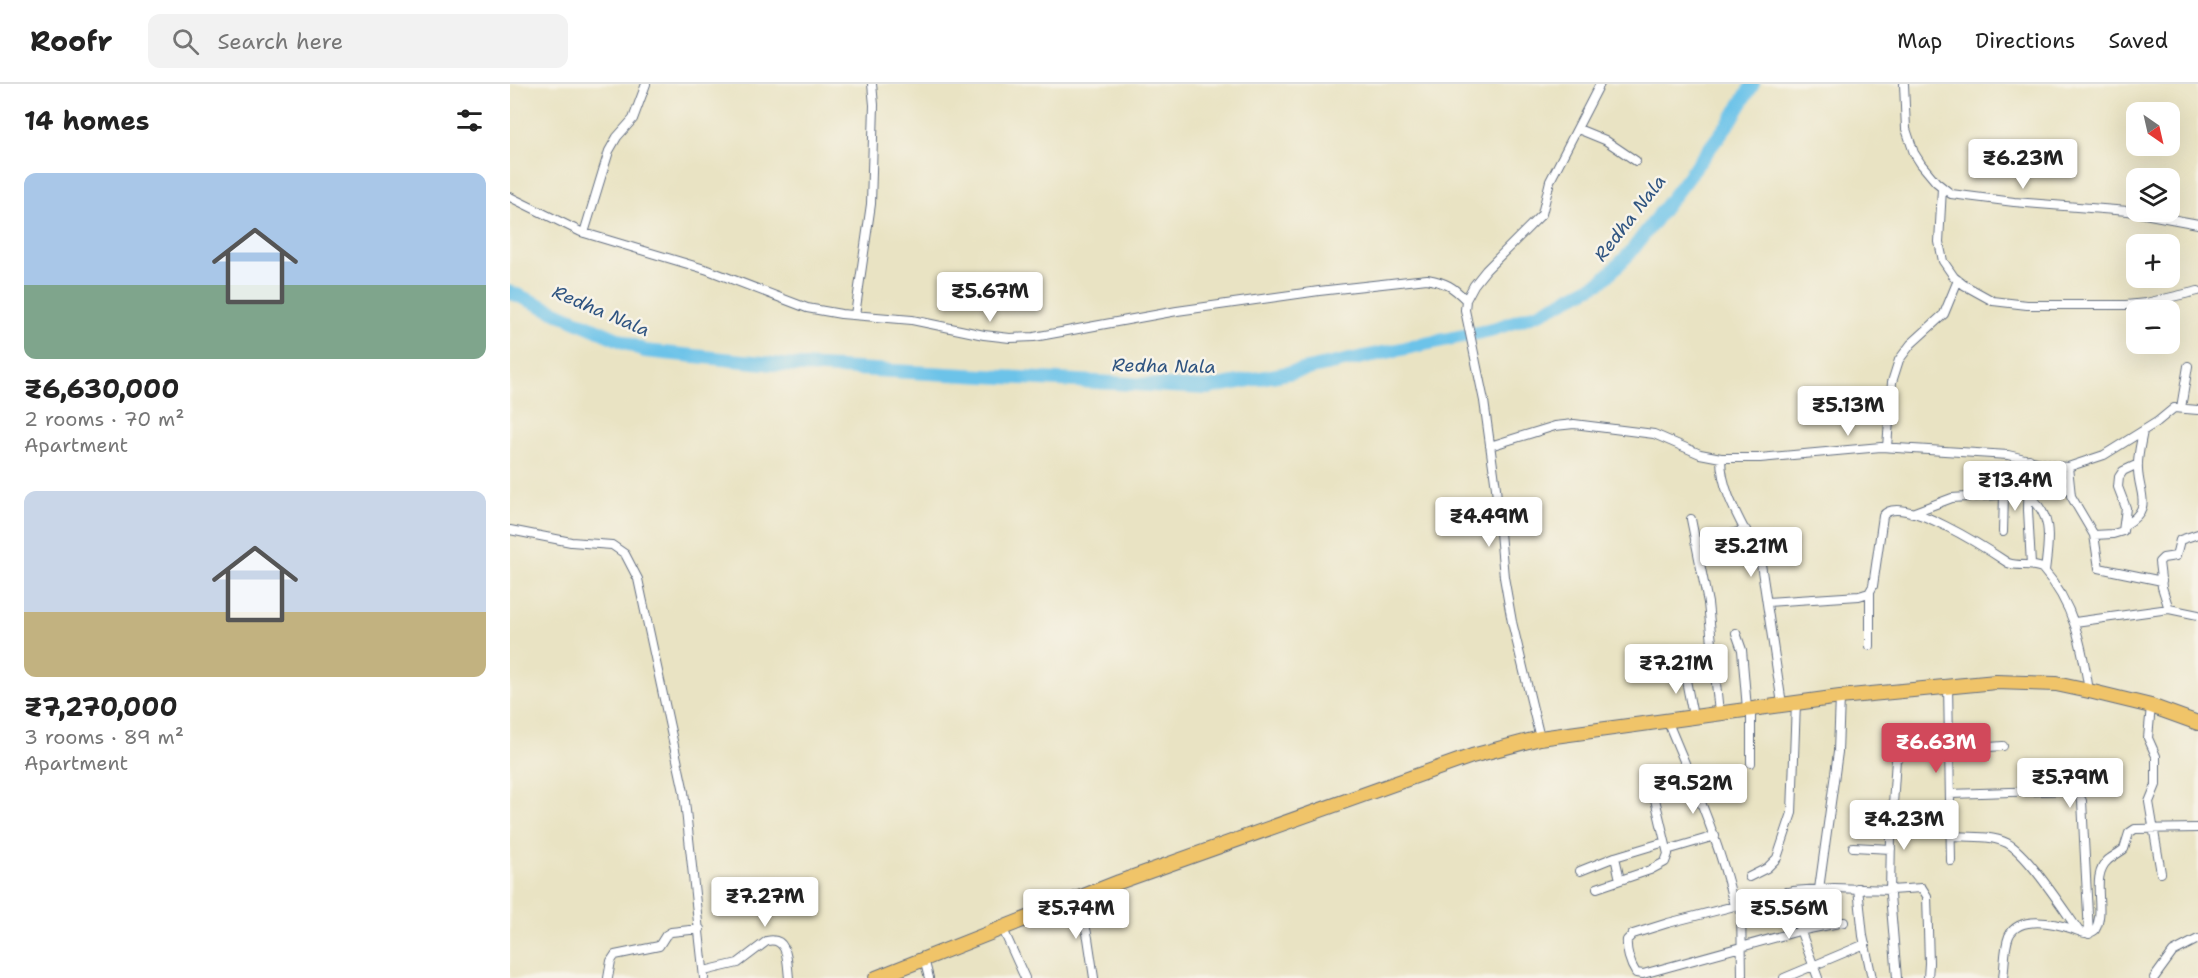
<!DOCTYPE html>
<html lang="en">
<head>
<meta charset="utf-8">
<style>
  body { margin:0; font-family:"Shantell Sans",sans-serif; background:#f2f2f2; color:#222; height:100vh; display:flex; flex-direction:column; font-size:22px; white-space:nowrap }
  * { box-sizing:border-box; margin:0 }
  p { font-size:20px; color:#767676 }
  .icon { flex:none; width:33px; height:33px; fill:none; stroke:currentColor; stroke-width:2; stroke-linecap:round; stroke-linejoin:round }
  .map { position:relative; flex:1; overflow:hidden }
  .drawer { display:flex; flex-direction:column; background:#fff; width:510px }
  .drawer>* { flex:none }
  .needle { width:39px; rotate:146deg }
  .buttons { position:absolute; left:1616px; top:18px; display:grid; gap:12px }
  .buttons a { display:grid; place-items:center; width:54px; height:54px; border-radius:12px; background:#fff; box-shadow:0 6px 24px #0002; font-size:30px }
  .price { position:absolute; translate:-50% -51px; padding:0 14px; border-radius:6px; background:#fff; color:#222; font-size:20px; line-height:39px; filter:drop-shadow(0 2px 3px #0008) }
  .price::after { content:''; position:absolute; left:50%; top:36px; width:18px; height:14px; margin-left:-9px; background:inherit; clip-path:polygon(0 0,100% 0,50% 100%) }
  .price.selected { background:#d1495b; color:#fff }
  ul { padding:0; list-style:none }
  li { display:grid; align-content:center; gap:12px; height:318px; padding:0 24px }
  li span { display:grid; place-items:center; height:186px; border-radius:12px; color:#555 }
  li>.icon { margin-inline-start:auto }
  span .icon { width:108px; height:108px; fill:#fffc; stroke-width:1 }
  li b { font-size:26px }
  h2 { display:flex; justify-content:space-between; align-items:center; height:72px; padding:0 24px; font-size:26px }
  header { display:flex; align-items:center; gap:36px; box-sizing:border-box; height:84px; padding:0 30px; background:#fff; border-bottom:2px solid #e0e0e0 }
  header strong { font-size:28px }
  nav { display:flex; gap:33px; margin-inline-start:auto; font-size:21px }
  .search { width:420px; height:54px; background:#f2f2f2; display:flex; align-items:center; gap:15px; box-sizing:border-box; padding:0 21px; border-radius:12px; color:#767676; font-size:22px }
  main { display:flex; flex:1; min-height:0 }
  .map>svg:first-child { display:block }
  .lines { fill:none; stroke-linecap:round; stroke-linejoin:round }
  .river { stroke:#6cc3e9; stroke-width:14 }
  .street-casing { stroke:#636e81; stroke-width:10 }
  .highway-casing { stroke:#636e81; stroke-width:16 }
  .street { stroke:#fff; stroke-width:8 }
  .highway { stroke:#f0c469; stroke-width:14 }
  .labels { text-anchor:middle; stroke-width:5; stroke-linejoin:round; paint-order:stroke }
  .water-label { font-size:18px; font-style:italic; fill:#2f5481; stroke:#f7f3e8 }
</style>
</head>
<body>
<header>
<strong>Roofr</strong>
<div class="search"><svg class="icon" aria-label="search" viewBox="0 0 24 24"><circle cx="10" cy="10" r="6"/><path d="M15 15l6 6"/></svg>Search here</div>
<nav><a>Map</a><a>Directions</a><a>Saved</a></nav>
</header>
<main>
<section class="drawer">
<h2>14 homes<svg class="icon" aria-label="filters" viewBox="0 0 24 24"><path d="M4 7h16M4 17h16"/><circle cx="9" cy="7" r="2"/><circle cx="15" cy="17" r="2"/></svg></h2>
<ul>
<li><span style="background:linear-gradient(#a9c7e8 60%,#7fa58c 0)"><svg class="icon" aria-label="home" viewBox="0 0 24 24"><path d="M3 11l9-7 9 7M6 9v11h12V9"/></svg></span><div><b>₹6,630,000</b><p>2 rooms · 70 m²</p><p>Apartment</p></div></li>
<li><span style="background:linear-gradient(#c9d6e8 65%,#c2b280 0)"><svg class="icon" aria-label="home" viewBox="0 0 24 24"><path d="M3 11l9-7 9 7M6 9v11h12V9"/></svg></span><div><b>₹7,270,000</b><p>3 rooms · 89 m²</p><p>Apartment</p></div></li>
</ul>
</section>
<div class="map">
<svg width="1688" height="894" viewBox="0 0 1688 894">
  <rect width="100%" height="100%" fill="#f7f3e8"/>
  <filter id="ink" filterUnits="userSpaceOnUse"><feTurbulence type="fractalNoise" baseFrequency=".0167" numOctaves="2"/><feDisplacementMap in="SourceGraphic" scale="12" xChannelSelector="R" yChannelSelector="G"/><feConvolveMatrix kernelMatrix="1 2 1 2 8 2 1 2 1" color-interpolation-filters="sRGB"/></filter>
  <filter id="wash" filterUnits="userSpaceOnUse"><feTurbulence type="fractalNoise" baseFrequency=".008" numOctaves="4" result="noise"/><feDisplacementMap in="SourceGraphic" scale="24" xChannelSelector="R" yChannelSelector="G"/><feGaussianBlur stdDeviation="1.35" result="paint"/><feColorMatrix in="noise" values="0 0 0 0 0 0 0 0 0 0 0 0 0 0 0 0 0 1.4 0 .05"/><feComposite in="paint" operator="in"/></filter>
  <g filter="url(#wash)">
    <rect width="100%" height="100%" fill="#e9e3c3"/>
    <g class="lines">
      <path class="river" d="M 0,208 L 135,267 L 273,281 L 697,304 L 783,288 L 981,246 L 1032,228 L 1092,197 L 1120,169 L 1221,36 L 1243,0"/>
    </g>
  </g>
  <g filter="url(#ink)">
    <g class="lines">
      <defs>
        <path id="street" d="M 1394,0 L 1396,45 L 1404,69 L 1411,80 L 1426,98 L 1441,110 L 1504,118 L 1618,127 L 1688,140
          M 1068,45 L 1095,56 L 1126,77
          M 1432,104 L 1429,158 L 1433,177 L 1444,193 L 1454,201 L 1483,217 L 1517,221 L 1616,221 L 1636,219 L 1688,207
          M 0,113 L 71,148 L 198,186 L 297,224 L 331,230 L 402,236 L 474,251 L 500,254 L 524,253 L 667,227 L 809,207 L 917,195 C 937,199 942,202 956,216
          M 74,149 L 99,67 L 107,53 L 123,35 L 136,0
          M 345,231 L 361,120 L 364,21 L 362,0
          M 1671,324 L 1678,282
          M 980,362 L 1045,342 L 1064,340 L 1144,350 L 1190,370 L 1211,374 L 1250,374 L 1371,363 L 1498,371 L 1544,382 L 1558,383 L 1594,371 L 1647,338 L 1664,324 L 1688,326
          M 1377,363 L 1382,298 L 1389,276 L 1401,260 L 1434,230 L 1448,196
          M 1211,374 C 1211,413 1237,445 1251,480 L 1272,620
          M 1519,375 L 1518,426 L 1521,481
          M 1558,383 L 1561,412 L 1584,451 L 1589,484 L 1652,497
          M 1518,412 C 1545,431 1538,459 1535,487
          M 1402,429 L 1442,414 L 1518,409
          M 1181,435 L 1198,519 L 1209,629
          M 1615,441 C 1644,424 1629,411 1628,386 C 1627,373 1631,359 1633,347
          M 0,446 L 61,458 L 102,461 L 115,470 L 128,495 L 174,708 L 194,894
          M 1493,448 L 1494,411
          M 1584,451 L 1603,450 L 1613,447 L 1616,424 L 1608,403 L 1609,393 L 1613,387 L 1628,380
          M 1185,458 L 1236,446
          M 1360,508 L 1360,562
          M 1257,518 L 1349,512 L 1359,509 L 1363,502 L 1373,432 C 1389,407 1480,467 1498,479 C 1509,483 1521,479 1532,484 C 1564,520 1572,561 1579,607
          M 1659,525 L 1652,503 L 1649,478 L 1653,474 L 1666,472 L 1670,456 L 1688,450
          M 1565,538 L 1659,525 L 1688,531
          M 1226,549 L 1232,566 L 1237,625
          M 1174,586 L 1183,632
          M 1438,601 L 1441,777
          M 1641,622 L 1638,654 L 1646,672 L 1646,701 L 1639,718 L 1651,789
          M 1157,636 C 1182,697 1210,757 1224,822
          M 1030,654 L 1002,538 L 994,493 L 986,404 L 974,317 L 955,226 L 956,216 L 964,201 L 976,186 L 1032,130 L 1040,97 L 1090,0
          M 1439,666 L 1493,662
          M 1241,679 L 1241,624
          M 1440,710 L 1563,706 L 1568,709 L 1572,717 L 1579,850
          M 1441,752 C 1458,753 1481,751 1497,759 C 1518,770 1553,825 1569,847
          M 1343,763 L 1381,765
          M 1157,766 L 1205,752
          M 1105,773 L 1110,796
          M 1070,787 L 1105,773 L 1155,758
          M 1239,793 L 1257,784 L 1267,774 L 1282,729 L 1286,618
          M 1087,804 L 1140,786 L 1155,778 L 1158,770 L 1144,711 L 1148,708 L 1185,704
          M 1348,804 L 1353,852 L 1362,894
          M 1309,805 L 1328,668 L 1330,613
          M 1276,808 L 1308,894
          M 569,814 L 578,854 L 584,894
          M 1231,820 L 1232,894
          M 1334,838 L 1289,847 L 1133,890 L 1126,889 C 1120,880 1116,866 1117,856 L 1123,850 L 1158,839 L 1283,807 L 1324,804 L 1380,806 L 1412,804 L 1417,812 L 1419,879 L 1418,894
          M 492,843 L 515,894
          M 414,875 L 419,894
          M 194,887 L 228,879 L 257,857 C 279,852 277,879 279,894
          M 98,894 L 101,877 L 105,871 L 149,862 L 156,851 L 161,848 L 190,845
          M 1274,894 L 1355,860
          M 1387,894 L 1380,811 L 1381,751 L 1386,675 L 1396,669 L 1439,669
          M 1493,894 C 1495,881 1494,864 1499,852 C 1509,831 1545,839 1563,845 C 1572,848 1577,852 1585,846 C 1597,826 1579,793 1598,776 C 1603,772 1609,769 1614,765 L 1619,749 L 1625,745 L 1688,744
          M 1644,894 L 1663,868 L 1688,855"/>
        <path id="highway" d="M 366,894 L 609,798 L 962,672 L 1030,654 L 1330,613 L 1486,598 L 1546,600 L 1579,607 L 1641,622 L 1688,639"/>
      </defs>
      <use href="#street" class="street-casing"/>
      <use href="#highway" class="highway-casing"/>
      <use href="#street" class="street"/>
      <use href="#highway" class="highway"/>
    </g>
  </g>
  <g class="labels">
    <g class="water-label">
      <text transform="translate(1120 134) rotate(-52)" y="6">Redha Nala</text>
      <text transform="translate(91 227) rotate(23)" y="6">Redha Nala</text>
      <text transform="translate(654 282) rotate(1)" y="6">Redha Nala</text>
    </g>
  </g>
</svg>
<div class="buttons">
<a><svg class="needle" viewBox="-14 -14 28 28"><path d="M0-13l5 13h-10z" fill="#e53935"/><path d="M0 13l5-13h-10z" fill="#767676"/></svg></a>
<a><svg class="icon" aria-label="layers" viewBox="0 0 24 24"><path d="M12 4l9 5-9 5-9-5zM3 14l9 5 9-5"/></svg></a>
<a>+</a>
<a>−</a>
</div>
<b class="price" style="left:1513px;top:106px">₹6.23M</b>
<b class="price" style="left:480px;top:239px">₹5.67M</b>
<b class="price" style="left:1338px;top:353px">₹5.13M</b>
<b class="price" style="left:1505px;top:428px">₹13.4M</b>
<b class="price" style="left:979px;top:464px">₹4.49M</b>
<b class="price" style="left:1241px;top:494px">₹5.21M</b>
<b class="price" style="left:1166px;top:611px">₹7.21M</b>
<b class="price selected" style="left:1426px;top:690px">₹6.63M</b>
<b class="price" style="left:1560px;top:725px">₹5.79M</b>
<b class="price" style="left:1183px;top:731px">₹9.52M</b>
<b class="price" style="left:1394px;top:767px">₹4.23M</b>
<b class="price" style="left:255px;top:844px">₹7.27M</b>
<b class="price" style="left:566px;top:856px">₹5.74M</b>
<b class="price" style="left:1279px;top:856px">₹5.56M</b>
</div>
</main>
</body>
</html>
